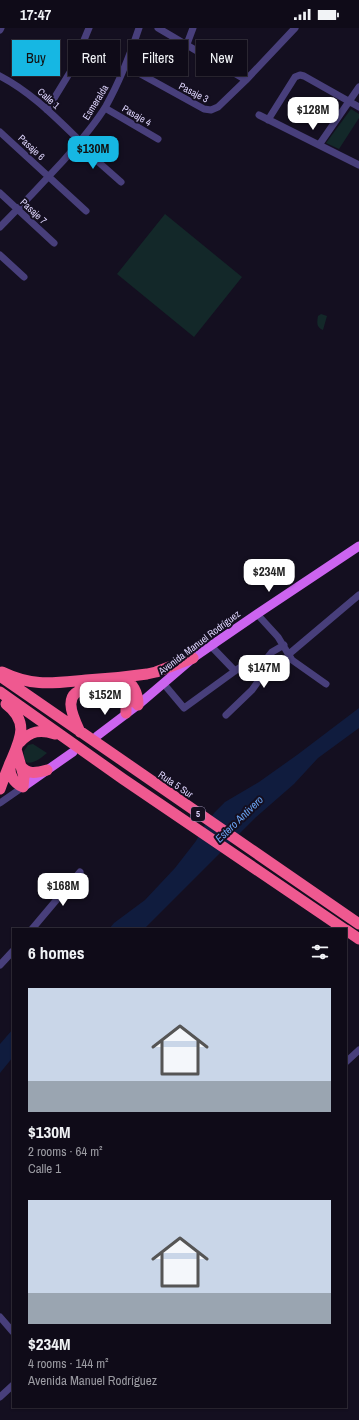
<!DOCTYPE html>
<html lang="en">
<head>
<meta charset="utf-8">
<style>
  body { margin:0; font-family:"Archivo Narrow",sans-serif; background:#181421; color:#f1f3f6; height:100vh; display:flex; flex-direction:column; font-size:15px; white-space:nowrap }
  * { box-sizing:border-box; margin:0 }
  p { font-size:13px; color:#9b9ba2 }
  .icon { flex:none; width:22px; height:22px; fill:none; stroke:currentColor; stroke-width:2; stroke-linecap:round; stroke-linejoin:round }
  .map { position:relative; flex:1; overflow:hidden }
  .panel { position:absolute; left:12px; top:900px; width:335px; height:480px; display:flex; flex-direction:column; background:#0f0b18; border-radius:0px; box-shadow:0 1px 3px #0004,0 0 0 1px #2f2b37 }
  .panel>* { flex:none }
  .guide { position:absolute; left:12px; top:12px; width:335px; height:36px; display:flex; gap:8px }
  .price { position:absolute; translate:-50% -34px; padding:0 9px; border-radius:8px; background:#fff; color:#222; font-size:13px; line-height:26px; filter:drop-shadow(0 1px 2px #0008) }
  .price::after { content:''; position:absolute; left:50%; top:24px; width:12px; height:9px; margin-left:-6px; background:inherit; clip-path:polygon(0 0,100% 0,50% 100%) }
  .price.selected { background:#16b7e3; color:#111 }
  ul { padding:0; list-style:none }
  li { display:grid; align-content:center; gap:8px; height:212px; padding:0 16px }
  li span { display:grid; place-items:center; height:124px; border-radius:0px; color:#555 }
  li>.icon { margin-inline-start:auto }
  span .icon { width:72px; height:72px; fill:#fffc; stroke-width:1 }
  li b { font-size:17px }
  h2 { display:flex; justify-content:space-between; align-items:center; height:48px; padding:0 16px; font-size:17px }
  .chip { padding:0 14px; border-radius:0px; background:#0f0b18; box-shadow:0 1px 3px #0004,0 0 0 1px #2f2b37; font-size:14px; line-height:36px }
  .chip.selected { background:#16b7e3; color:#111 }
  .status { display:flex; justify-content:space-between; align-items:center; height:28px; padding:0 20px; background:#0f0b18; direction:ltr }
  .status svg { height:11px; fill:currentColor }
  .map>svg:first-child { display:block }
  .green { fill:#132829 }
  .water { fill:#101c3e }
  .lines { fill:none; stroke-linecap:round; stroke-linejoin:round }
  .minor { stroke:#483f7b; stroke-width:7 }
  .major { stroke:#cc64f0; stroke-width:9 }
  .highway { stroke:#ef5990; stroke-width:11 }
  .labels { text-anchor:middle; stroke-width:4; stroke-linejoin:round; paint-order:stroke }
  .shield { fill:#140f20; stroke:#a098b9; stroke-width:1 }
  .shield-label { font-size:9px; font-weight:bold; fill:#dcd3fb }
  .street-label { font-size:10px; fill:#dcd3fb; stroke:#140f20 }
  .water-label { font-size:11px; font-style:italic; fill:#6aa3f1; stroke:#140f20 }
</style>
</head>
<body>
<div class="status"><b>17:47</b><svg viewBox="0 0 49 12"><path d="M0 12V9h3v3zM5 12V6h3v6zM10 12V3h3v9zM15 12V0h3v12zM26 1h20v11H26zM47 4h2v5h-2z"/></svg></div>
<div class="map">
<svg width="359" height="1392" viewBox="0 0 359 1392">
  <rect width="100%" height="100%" fill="#140f20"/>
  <path class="green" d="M 47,20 L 54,25 L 41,46 L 33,41 Z
    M 351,81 L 359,86 L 359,90 L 339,121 L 326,115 Z
    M 165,186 L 242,249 L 194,309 L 117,246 Z
    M 321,286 L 327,288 L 323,302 C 316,299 317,294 318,288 Z
    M 33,716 L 47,725 C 39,732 22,744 24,723 L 28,717 Z"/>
  <path class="water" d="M 359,680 L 359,700 L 318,730 L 294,756 L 255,790 L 144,901 L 109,901 L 114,895 L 145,872 L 175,840 L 196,813 L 204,798 L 215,784 L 225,774 L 259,754 L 297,727 Z
    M 13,1001 L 13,1029 L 0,1045 L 0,1016 Z"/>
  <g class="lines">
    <path class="minor" d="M 158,0 L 246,52
      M 0,2 L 1,0
      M 187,16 L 193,0
      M 126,38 L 204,81 L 211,82 L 218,79 L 246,52 L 295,0
      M 0,48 C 31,64 55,89 80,113
      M 105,80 L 158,111
      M 47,82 L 72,41 L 89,0
      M 259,87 L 359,137
      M 268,92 L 295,49 L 300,47 L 304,48 L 359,79
      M 0,104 L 86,183
      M 78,116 L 121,154
      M 319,117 L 359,59
      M 0,165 L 54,215
      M 0,199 C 21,178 42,156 63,133 C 78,116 94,98 106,78 C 120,53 130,27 139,0
      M 0,227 L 24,249
      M 257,586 L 278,609 L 292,632 L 326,656
      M 210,617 L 235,643
      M 289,626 L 359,567
      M 163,655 L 184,680 L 239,640
      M 226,687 L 252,662 L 257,655 L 268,629 L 272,624 L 284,617
      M 0,775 L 23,759
      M 32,901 L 80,844
      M 0,937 L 13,923
      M 346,1034 L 359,1022
      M 0,1289 L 13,1304
      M 0,1369 L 13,1357"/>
    <path class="major" d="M 97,708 L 138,677 L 193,630 L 257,586 L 359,518
      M 23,759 L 73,724"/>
    <path class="highway" d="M 2,644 C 33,659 53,655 86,652 C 107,651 127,649 147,646 L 156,644 L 193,630
      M 0,648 L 359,896
      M 122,649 C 133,655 138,664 138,677
      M 98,661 C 117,662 123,663 138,677
      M 0,664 L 123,751 L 344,901
      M 120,664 L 126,673 L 126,685
      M 80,704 C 72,687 60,662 91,661
      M 20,714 C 31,703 40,701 55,706
      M 10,736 C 9,746 13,755 23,759 L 24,749 L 16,721
      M 20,737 C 27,747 36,745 47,742
      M 0,761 C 3,752 7,743 10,735 C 20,712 30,694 6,676
      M 346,902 L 359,911"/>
  </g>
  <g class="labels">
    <rect class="shield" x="191" y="779" width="14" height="14" rx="3"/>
    <g class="shield-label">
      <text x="198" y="789">5</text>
    </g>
    <g class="street-label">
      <text transform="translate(194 64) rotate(27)" y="4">Pasaje 3</text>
      <text transform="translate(49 70) rotate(42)" y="4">Calle 1</text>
      <text transform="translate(95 74) rotate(-58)" y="4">Esmeralda</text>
      <text transform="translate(137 87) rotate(30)" y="4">Pasaje 4</text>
      <text transform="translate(32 119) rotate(43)" y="4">Pasaje 6</text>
      <text transform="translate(34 183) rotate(43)" y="4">Pasaje 7</text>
      <text transform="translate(199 614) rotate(-37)" y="4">Avenida Manuel Rodríguez</text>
      <text transform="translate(176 756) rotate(34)" y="4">Ruta 5 Sur</text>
    </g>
    <g class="water-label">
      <text transform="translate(239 791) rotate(-44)" y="4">Estero Antivero</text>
    </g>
  </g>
</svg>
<b class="price" style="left:313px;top:103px">$128M</b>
<b class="price selected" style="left:93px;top:142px">$130M</b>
<b class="price" style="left:269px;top:565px">$234M</b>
<b class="price" style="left:264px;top:661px">$147M</b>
<b class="price" style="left:105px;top:688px">$152M</b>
<b class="price" style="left:63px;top:879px">$168M</b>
<div class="guide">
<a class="chip selected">Buy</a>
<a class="chip">Rent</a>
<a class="chip">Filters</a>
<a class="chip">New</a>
</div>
<section class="panel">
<h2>6 homes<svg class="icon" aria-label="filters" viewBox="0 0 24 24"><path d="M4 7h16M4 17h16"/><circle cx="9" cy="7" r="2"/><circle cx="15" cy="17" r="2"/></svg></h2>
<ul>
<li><span style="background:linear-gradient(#c9d6e8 75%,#9aa5b1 0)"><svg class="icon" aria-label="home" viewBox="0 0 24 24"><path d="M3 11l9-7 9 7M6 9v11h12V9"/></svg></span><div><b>$130M</b><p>2 rooms · 64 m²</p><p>Calle 1</p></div></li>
<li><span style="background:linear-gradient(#c9d6e8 75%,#9aa5b1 0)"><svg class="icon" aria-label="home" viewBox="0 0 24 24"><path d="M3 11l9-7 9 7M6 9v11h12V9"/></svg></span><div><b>$234M</b><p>4 rooms · 144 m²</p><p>Avenida Manuel Rodríguez</p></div></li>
</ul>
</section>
</div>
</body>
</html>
